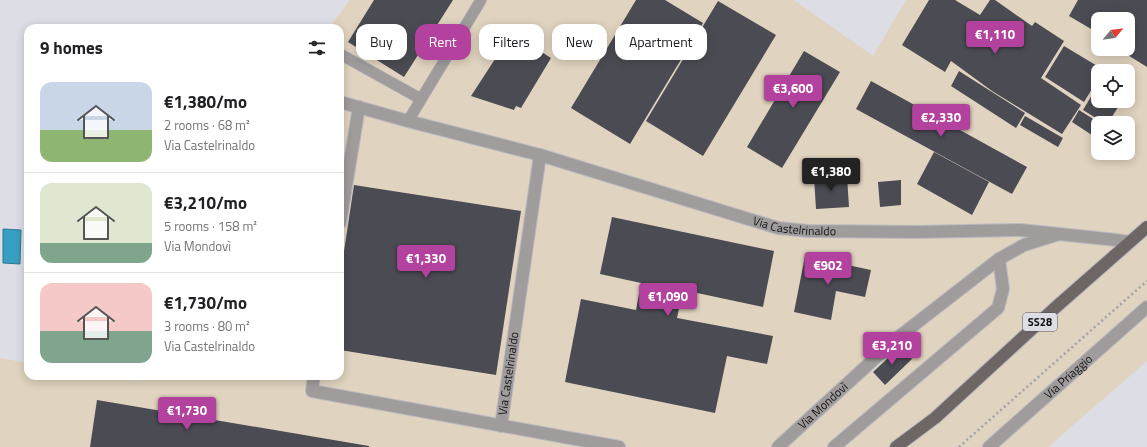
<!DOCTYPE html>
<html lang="en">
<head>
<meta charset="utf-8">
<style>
  body { margin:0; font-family:"Titillium Web",sans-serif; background:#f2f2f2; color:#202124; height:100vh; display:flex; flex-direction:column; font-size:15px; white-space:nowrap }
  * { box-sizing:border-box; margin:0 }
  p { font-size:13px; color:#757577 }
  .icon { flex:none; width:22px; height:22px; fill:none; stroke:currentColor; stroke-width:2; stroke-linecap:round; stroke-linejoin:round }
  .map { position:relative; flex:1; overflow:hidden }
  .details { position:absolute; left:24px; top:24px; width:320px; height:356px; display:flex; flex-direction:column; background:#fff; border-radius:12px; box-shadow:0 2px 10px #0003 }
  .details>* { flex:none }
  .top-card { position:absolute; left:356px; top:24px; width:380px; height:36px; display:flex; gap:8px }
  .needle { width:26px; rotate:61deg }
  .fabs { position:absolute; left:1091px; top:12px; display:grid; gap:8px }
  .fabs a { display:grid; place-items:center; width:44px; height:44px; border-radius:8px; background:#fff; box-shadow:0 2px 10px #0003; font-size:20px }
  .price { position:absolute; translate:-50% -34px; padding:0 9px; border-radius:4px; background:#b2429e; color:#fff; font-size:13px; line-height:26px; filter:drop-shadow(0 1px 2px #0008) }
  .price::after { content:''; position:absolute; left:50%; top:24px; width:12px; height:9px; margin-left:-6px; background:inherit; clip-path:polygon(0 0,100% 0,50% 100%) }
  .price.active { background:#222; color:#fff }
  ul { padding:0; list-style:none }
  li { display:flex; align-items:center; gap:12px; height:100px; padding:0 16px }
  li+li { border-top:1px solid #e0e0e0 }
  li span { display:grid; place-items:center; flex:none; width:112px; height:80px; border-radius:12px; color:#555 }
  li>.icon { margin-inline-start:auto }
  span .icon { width:48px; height:48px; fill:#fffc; stroke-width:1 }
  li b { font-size:17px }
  h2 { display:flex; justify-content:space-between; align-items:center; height:48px; padding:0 16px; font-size:17px }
  .chip { padding:0 14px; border-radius:12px; background:#fff; box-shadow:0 2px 10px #0003; font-size:14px; line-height:36px }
  .chip.active { background:#b2429e; color:#fff }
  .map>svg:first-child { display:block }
  .industrial { fill:#e0d3bf; fill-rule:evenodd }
  .water { fill:#379fc1; stroke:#2c758e }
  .building { fill:#4b4b53 }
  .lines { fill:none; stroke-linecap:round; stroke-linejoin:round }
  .lane-casing { stroke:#b9b9c1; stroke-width:12 }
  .street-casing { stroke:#b9b9c1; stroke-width:14 }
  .primary-casing { stroke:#b9b9c1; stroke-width:14 }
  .path { stroke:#a1a1a8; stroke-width:2.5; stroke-dasharray:2 3; stroke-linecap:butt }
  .lane { stroke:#a19c9c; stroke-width:11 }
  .street { stroke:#a19c9c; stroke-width:12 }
  .primary { stroke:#6e6565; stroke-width:12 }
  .labels { text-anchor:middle; stroke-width:4; stroke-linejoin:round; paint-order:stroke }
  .shield { fill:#dddde6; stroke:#505055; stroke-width:1 }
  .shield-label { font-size:11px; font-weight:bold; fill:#141417 }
  .street-label { font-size:12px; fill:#141417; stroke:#dddde6 }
</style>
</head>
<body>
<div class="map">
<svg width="1147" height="447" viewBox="0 0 1147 447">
  <rect width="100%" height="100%" fill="#dddde6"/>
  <path class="industrial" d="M 350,0 L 794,0 L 873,56 L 906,0 L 1147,0 L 1147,361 L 1048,447 L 0,447 L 0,358 L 28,363 L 28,376 L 112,376 L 144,381 L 145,376 L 340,376 L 340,28 L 329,28 ZM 1098,19 L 1128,19 L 1128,49 L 1098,49 ZM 1098,71 L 1128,71 L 1128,101 L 1098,101 ZM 1098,123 L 1128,123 L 1128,153 L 1098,153 Z"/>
  <path class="water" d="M 3,229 L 21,230 L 20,264 L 3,263 Z"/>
  <path class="building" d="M 374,0 L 453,0 L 404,77 L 348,42 Z
    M 636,0 L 665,0 L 703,23 L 630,144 L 571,108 Z
    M 929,0 L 955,0 L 980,15 L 990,0 L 995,0 L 1032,26 L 1035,22 L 1064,41 L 1041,78 L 1081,105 L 1062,134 L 992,91 L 951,61 L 945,72 L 902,45 Z
    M 1078,0 L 1147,0 L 1147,67 L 1118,49 L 1128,49 L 1128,19 L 1098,19 L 1098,33 L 1069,16 Z
    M 718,1 L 776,35 L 703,156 L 646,121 Z
    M 512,33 L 551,58 L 521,108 L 516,106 L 514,110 L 471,96 Z
    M 1064,46 L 1104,70 L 1103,71 L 1098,71 L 1098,79 L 1084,102 L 1045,77 Z
    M 804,51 L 840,72 L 782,168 L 747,147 Z
    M 959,71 L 1025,113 L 1016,128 L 951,86 Z
    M 871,81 L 1027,167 L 1012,194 L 856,109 Z
    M 1098,85 L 1098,101 L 1122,101 L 1108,123 L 1104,123 L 1083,110 Z
    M 1079,110 L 1098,122 L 1098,139 L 1072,122 Z
    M 1025,116 L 1063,138 L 1058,147 L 1020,125 Z
    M 934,152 L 989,182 L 972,215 L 917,184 Z
    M 847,176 L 849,207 L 816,209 L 814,177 Z
    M 901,180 L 901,205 L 880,207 L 878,182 Z
    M 354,185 L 521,211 L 496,375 L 340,350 L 340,278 Z
    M 612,217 L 774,251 L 763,307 L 683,290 L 677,318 L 773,336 L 767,364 L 727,356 L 715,413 L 565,382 L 581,299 L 636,310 L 641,283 L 600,274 Z
    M 805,256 L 871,270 L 865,297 L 836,291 L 831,320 L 794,312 Z
    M 900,347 L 912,359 L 885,385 L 873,372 Z
    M 97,400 L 369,446 L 369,447 L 90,447 Z"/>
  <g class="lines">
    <defs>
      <path id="lane" d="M 340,54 L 421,99
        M 408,121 L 481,0"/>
      <g id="street">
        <path id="s1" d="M 340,102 L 408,121 L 540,155 L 778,228 L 808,231 L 918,232 L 1020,230 L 1059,234"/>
        <path d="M 340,223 L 359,107"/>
        <path d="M 314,376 L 312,391 L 619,447"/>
        <path id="s2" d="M 501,426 L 540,155"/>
        <path id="s3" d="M 778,447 L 896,339 L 999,259 L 1024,245 L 1059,234 L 1116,240 L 1129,242"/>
        <path d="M 834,447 L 998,308 L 1003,289 L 999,259"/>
        <path id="s4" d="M 989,447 L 1147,307"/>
      </g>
      <path id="primary" d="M 896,447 L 935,418 L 1056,307 L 1147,227"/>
    </defs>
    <use href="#lane" class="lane-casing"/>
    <use href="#street" class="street-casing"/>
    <use href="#primary" class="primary-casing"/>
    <path class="path" d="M 959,447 L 1147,281"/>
    <use href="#lane" class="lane"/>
    <use href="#street" class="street"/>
    <use href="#primary" class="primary"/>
  </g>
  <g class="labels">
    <rect class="shield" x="1023" y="313" width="34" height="18" rx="3"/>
    <g class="shield-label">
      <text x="1040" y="326">SS28</text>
    </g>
    <g class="street-label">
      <text dy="4" stroke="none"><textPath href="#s1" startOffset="472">Via Castelrinaldo</textPath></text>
      <text dy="4" stroke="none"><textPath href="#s2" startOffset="53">Via Castelrinaldo</textPath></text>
      <text dy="4" stroke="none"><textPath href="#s4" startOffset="106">Via Priaggio</textPath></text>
      <text dy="4" stroke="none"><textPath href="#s3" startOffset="61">Via Mondovì</textPath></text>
    </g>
  </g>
</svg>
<div class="fabs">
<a><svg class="needle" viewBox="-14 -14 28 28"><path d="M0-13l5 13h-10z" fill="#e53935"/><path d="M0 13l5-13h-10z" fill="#757577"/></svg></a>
<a><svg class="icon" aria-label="locate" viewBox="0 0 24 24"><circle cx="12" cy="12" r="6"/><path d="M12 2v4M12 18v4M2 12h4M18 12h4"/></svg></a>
<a><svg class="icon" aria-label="layers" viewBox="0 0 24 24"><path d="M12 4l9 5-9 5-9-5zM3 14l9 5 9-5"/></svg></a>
</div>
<b class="price" style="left:995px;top:55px">€1,110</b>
<b class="price" style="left:793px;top:109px">€3,600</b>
<b class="price" style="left:941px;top:138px">€2,330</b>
<b class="price active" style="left:831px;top:192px">€1,380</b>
<b class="price" style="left:426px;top:279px">€1,330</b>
<b class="price" style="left:828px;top:286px">€902</b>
<b class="price" style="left:668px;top:317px">€1,090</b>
<b class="price" style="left:892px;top:366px">€3,210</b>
<b class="price" style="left:187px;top:431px">€1,730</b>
<div class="top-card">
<a class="chip">Buy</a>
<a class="chip active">Rent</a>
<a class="chip">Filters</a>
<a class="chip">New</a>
<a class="chip">Apartment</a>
</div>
<section class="details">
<h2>9 homes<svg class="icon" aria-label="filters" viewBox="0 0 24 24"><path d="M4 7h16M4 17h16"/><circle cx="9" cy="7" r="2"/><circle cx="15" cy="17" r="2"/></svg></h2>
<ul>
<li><span style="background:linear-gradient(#c9d6e8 60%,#8fb573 0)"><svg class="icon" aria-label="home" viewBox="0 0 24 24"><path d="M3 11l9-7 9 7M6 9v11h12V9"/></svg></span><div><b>€1,380/mo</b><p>2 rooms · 68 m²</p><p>Via Castelrinaldo</p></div></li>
<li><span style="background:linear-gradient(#dfe7d0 75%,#7fa58c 0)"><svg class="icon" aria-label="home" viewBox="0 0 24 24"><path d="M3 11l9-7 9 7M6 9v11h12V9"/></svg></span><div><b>€3,210/mo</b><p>5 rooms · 158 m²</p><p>Via Mondovì</p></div></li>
<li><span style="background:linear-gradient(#f6c9c9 60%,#7fa58c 0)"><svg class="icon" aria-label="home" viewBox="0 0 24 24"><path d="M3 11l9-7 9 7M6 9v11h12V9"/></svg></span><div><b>€1,730/mo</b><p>3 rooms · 80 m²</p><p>Via Castelrinaldo</p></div></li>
</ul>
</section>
</div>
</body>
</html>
